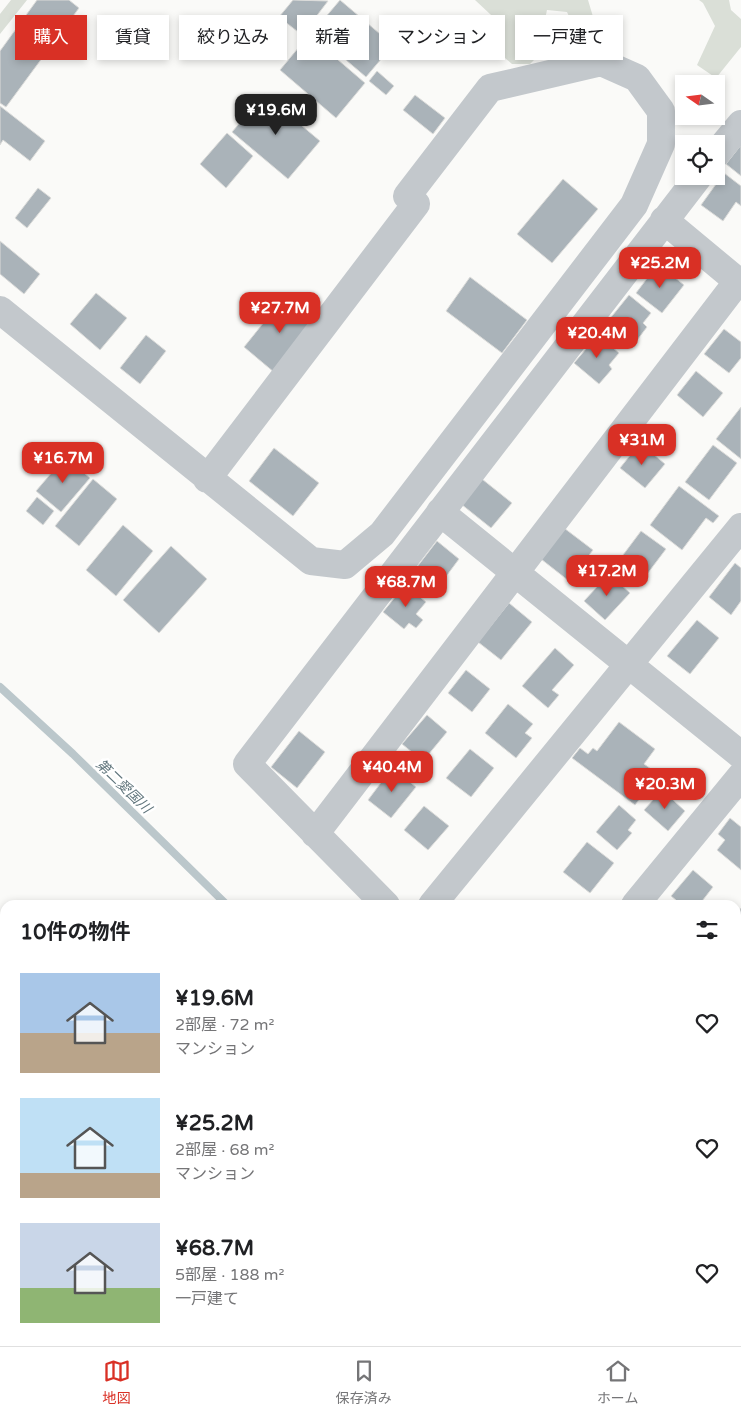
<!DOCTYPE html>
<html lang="ja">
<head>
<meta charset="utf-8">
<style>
  body { margin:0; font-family:"Varela Round","Noto Sans JP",sans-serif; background:#f6f6f6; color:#202124; height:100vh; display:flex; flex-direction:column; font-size:19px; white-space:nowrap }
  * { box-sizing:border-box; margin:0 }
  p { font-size:16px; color:#757577 }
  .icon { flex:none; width:28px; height:28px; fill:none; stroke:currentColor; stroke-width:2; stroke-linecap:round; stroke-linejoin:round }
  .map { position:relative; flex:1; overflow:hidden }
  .details { position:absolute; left:0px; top:900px; width:741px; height:446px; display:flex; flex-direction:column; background:#fff; border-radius:15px 15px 0 0; box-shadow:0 2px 8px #0003 }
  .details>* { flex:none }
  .guide { position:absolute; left:15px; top:15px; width:711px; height:45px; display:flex; gap:10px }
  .needle { width:32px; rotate:284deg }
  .tools { position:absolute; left:675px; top:75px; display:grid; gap:10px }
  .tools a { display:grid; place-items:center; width:50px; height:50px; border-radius:0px; background:#fff; box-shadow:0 2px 8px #0003; font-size:25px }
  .price { position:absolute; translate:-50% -42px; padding:0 11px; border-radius:10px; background:#d93025; color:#fff; font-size:16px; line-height:32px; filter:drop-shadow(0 1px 2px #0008) }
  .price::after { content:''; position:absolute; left:50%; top:30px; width:15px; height:11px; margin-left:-8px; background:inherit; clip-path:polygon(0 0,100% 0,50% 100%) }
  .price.current { background:#222; color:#fff }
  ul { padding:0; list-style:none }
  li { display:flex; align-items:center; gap:15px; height:125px; padding:0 20px }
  li span { display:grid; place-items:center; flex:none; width:140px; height:100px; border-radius:0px; color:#555 }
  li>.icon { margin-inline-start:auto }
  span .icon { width:60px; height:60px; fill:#fffc; stroke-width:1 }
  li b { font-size:21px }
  h2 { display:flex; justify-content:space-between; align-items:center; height:60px; padding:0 20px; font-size:21px }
  .chip { padding:0 18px; border-radius:0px; background:#fff; box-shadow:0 2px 8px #0003; font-size:18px; line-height:45px }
  .chip.current { background:#d93025; color:#fff }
  .menu { display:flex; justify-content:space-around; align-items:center; height:70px; border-top:1px solid #e0e0e0; background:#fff; font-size:14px; color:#757577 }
  .menu a { display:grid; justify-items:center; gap:2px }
  .menu .current { color:#d93025 }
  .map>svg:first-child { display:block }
  .green { fill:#dadfd7 }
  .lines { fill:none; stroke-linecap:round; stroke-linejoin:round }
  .stream { stroke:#bbc7cb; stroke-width:8 }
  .building { fill:#aab3b9; stroke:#dcdcda }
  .path { stroke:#bbbfc2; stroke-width:3; stroke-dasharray:2.5 2.5; stroke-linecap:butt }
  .street { stroke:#c3c8cc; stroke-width:28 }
  .labels { text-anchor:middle; stroke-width:5; stroke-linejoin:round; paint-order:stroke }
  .water-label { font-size:14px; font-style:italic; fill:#60757c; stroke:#fff }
</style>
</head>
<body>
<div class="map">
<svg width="741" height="1346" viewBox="0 0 741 1346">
  <rect width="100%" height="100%" fill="#fafaf8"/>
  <path class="green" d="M 11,0 L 27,0 L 0,34 L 0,14 Z
    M 475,0 L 588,0 L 594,20 L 595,50 L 584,49 L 567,12 L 547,10 L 537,57 L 530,64 L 512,64 L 491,46 L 505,28 Z
    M 699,0 L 729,0 L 731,10 L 741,19 L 741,47 L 716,78 L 697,65 L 715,26 L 703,3 Z"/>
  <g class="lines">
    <path class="stream" d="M 0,687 L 73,754 L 227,905
      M 671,1341 L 676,1346"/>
  </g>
  <path class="building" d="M 37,0 L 69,0 L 79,8 L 6,107 L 0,103 L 0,51 Z
    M 293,0 L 328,1 L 302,35 L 279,17 Z
    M 340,0 L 393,45 L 366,77 L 313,32 Z
    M 309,35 L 365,83 L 336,118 L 280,70 Z
    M 377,71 L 394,86 L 386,95 L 369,81 Z
    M 264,94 L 320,141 L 288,179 L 232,132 Z
    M 415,95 L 445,118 L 433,134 L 403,110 Z
    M 0,106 L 45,141 L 30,161 L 3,140 L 0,145 Z
    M 227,133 L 253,156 L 226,188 L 200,164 Z
    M 741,145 L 741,176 L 726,164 Z
    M 724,173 L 741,186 L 741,206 L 736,202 L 723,221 L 701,205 Z
    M 563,179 L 598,209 L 552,263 L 517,234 Z
    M 38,188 L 51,198 L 27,228 L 15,218 Z
    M 0,241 L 40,274 L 24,294 L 0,274 Z
    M 658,264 L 684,285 L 662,313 L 636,293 Z
    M 470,277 L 527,320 L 502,353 L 446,311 Z
    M 96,293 L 127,318 L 100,350 L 70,324 Z
    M 286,295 L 317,321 L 275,373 L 244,347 Z
    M 629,295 L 651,313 L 643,323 L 647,327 L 631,348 L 604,326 Z
    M 724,329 L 741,342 L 741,358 L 729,373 L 704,354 Z
    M 146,335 L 166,351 L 140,384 L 120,368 Z
    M 598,335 L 619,353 L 609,365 L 612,369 L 599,384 L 574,363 Z
    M 696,371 L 723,393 L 703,417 L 677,395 Z
    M 741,407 L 741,459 L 716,439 Z
    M 640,443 L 665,464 L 645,488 L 620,468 Z
    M 713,445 L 737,463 L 709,500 L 685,482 Z
    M 274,448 L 319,483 L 293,516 L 249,481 Z
    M 65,457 L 90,478 L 61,512 L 36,491 Z
    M 93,479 L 117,499 L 79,546 L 55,526 Z
    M 482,479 L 512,503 L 491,528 L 461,504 Z
    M 679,486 L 719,516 L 713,523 L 706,518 L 682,550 L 650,525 Z
    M 37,497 L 54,511 L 43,525 L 26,511 Z
    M 123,525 L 153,551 L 116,596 L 86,570 Z
    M 564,528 L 593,550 L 569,581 L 541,559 Z
    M 641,531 L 666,549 L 638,586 L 614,567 Z
    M 437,541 L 459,559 L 433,594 L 410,576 Z
    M 171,546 L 207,579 L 159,633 L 123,600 Z
    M 735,563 L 741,568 L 741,601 L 731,615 L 709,597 Z
    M 609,574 L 630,593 L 605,620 L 584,601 Z
    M 405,585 L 426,602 L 416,614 L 423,620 L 416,628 L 409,623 L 404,629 L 383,612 Z
    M 509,603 L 532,622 L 501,660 L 478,642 Z
    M 697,620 L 719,638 L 690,674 L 667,656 Z
    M 555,648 L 574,665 L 552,690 L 559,695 L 548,708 L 522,686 Z
    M 466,670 L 490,689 L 472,712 L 448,693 Z
    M 508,704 L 533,724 L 525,733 L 532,738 L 516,758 L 485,733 Z
    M 427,715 L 447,732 L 423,761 L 402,744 Z
    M 619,722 L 655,749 L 644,764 L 658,774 L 635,805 L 572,758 L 580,748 L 588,754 L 593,748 L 597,751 Z
    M 299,731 L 325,752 L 297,788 L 271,767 Z
    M 470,749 L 494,768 L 471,797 L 446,778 Z
    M 392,768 L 416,787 L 391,818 L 368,800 Z
    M 662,790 L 685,811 L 668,831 L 644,810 Z
    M 619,805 L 636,820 L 628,830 L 632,833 L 617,850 L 596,832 Z
    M 424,806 L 449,826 L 428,850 L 404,830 Z
    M 730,818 L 741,827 L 741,870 L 717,850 L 725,840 L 718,834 Z
    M 587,842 L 614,863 L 590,893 L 563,872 Z
    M 693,870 L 713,887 L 699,905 L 682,905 L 671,896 Z
    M 741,908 L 741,944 L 736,940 L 736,914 Z
    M 736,958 L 741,962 L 741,974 L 736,980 Z
    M 736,1088 L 741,1092 L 741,1108 L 736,1114 Z
    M 736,1166 L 741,1170 L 741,1219 L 736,1225 Z"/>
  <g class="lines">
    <path class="path" d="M 0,1291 L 5,1263
      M 133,1341 L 134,1346"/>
    <path class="street" d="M 716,154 L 741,124
      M 664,220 L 741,284
      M 0,310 L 311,561 L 345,565 L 382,534 L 634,205 L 661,144 L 661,111 L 637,78 L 601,62 L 490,88 L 407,196 L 416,204 L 207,479
      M 440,512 L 741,755
      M 315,834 L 738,281
      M 386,905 L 247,764 L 699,176
      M 432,905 L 741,527
      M 635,905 L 741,776
      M 0,962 L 5,967
      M 736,1031 L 741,1025
      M 736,1257 L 741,1262
      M 399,1341 L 404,1346"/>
  </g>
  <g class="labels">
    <g class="water-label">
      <text transform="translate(124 786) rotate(44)" y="5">第二愛国川</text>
    </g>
  </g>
</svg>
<div class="tools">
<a><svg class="needle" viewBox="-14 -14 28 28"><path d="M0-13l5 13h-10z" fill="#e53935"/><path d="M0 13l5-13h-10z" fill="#757577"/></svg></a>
<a><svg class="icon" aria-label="locate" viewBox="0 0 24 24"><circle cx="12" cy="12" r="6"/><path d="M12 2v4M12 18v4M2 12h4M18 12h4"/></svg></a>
</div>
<b class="price current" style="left:276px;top:136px">¥19.6M</b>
<b class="price" style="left:660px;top:289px">¥25.2M</b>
<b class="price" style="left:280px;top:334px">¥27.7M</b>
<b class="price" style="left:597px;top:359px">¥20.4M</b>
<b class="price" style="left:642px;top:466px">¥31M</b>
<b class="price" style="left:63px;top:484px">¥16.7M</b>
<b class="price" style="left:607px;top:597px">¥17.2M</b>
<b class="price" style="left:406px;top:608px">¥68.7M</b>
<b class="price" style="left:392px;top:793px">¥40.4M</b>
<b class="price" style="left:665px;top:810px">¥20.3M</b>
<div class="guide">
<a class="chip current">購入</a>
<a class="chip">賃貸</a>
<a class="chip">絞り込み</a>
<a class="chip">新着</a>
<a class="chip">マンション</a>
<a class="chip">一戸建て</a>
</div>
<section class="details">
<h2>10件の物件<svg class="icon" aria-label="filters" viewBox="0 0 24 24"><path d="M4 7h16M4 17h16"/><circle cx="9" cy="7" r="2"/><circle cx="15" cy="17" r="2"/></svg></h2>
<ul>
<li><span style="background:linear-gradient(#a9c7e8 60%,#b9a48a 0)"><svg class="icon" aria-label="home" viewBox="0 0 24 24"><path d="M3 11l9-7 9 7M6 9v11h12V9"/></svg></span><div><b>¥19.6M</b><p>2部屋 · 72 m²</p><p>マンション</p></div><svg class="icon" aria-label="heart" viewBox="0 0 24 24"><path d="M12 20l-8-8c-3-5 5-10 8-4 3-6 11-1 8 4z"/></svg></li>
<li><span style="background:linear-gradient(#bfe0f5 75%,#b9a48a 0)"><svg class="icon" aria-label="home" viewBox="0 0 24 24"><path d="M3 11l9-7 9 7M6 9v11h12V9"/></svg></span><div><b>¥25.2M</b><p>2部屋 · 68 m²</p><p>マンション</p></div><svg class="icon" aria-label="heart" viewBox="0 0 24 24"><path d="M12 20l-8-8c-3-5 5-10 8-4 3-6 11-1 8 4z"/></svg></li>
<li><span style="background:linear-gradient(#c9d6e8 65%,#8fb573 0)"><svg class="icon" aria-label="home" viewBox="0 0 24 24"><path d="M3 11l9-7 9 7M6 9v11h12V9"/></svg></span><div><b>¥68.7M</b><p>5部屋 · 188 m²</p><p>一戸建て</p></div><svg class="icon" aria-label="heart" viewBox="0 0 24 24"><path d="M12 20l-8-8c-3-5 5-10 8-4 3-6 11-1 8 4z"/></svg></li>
</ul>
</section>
</div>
<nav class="menu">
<a class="current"><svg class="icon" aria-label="map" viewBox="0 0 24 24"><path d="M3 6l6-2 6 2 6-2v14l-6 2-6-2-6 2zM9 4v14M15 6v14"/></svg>地図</a>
<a><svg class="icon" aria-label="saved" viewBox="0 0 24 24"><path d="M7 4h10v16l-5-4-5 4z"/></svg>保存済み</a>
<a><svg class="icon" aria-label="home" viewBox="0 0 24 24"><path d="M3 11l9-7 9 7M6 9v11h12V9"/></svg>ホーム</a>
</nav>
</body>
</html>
